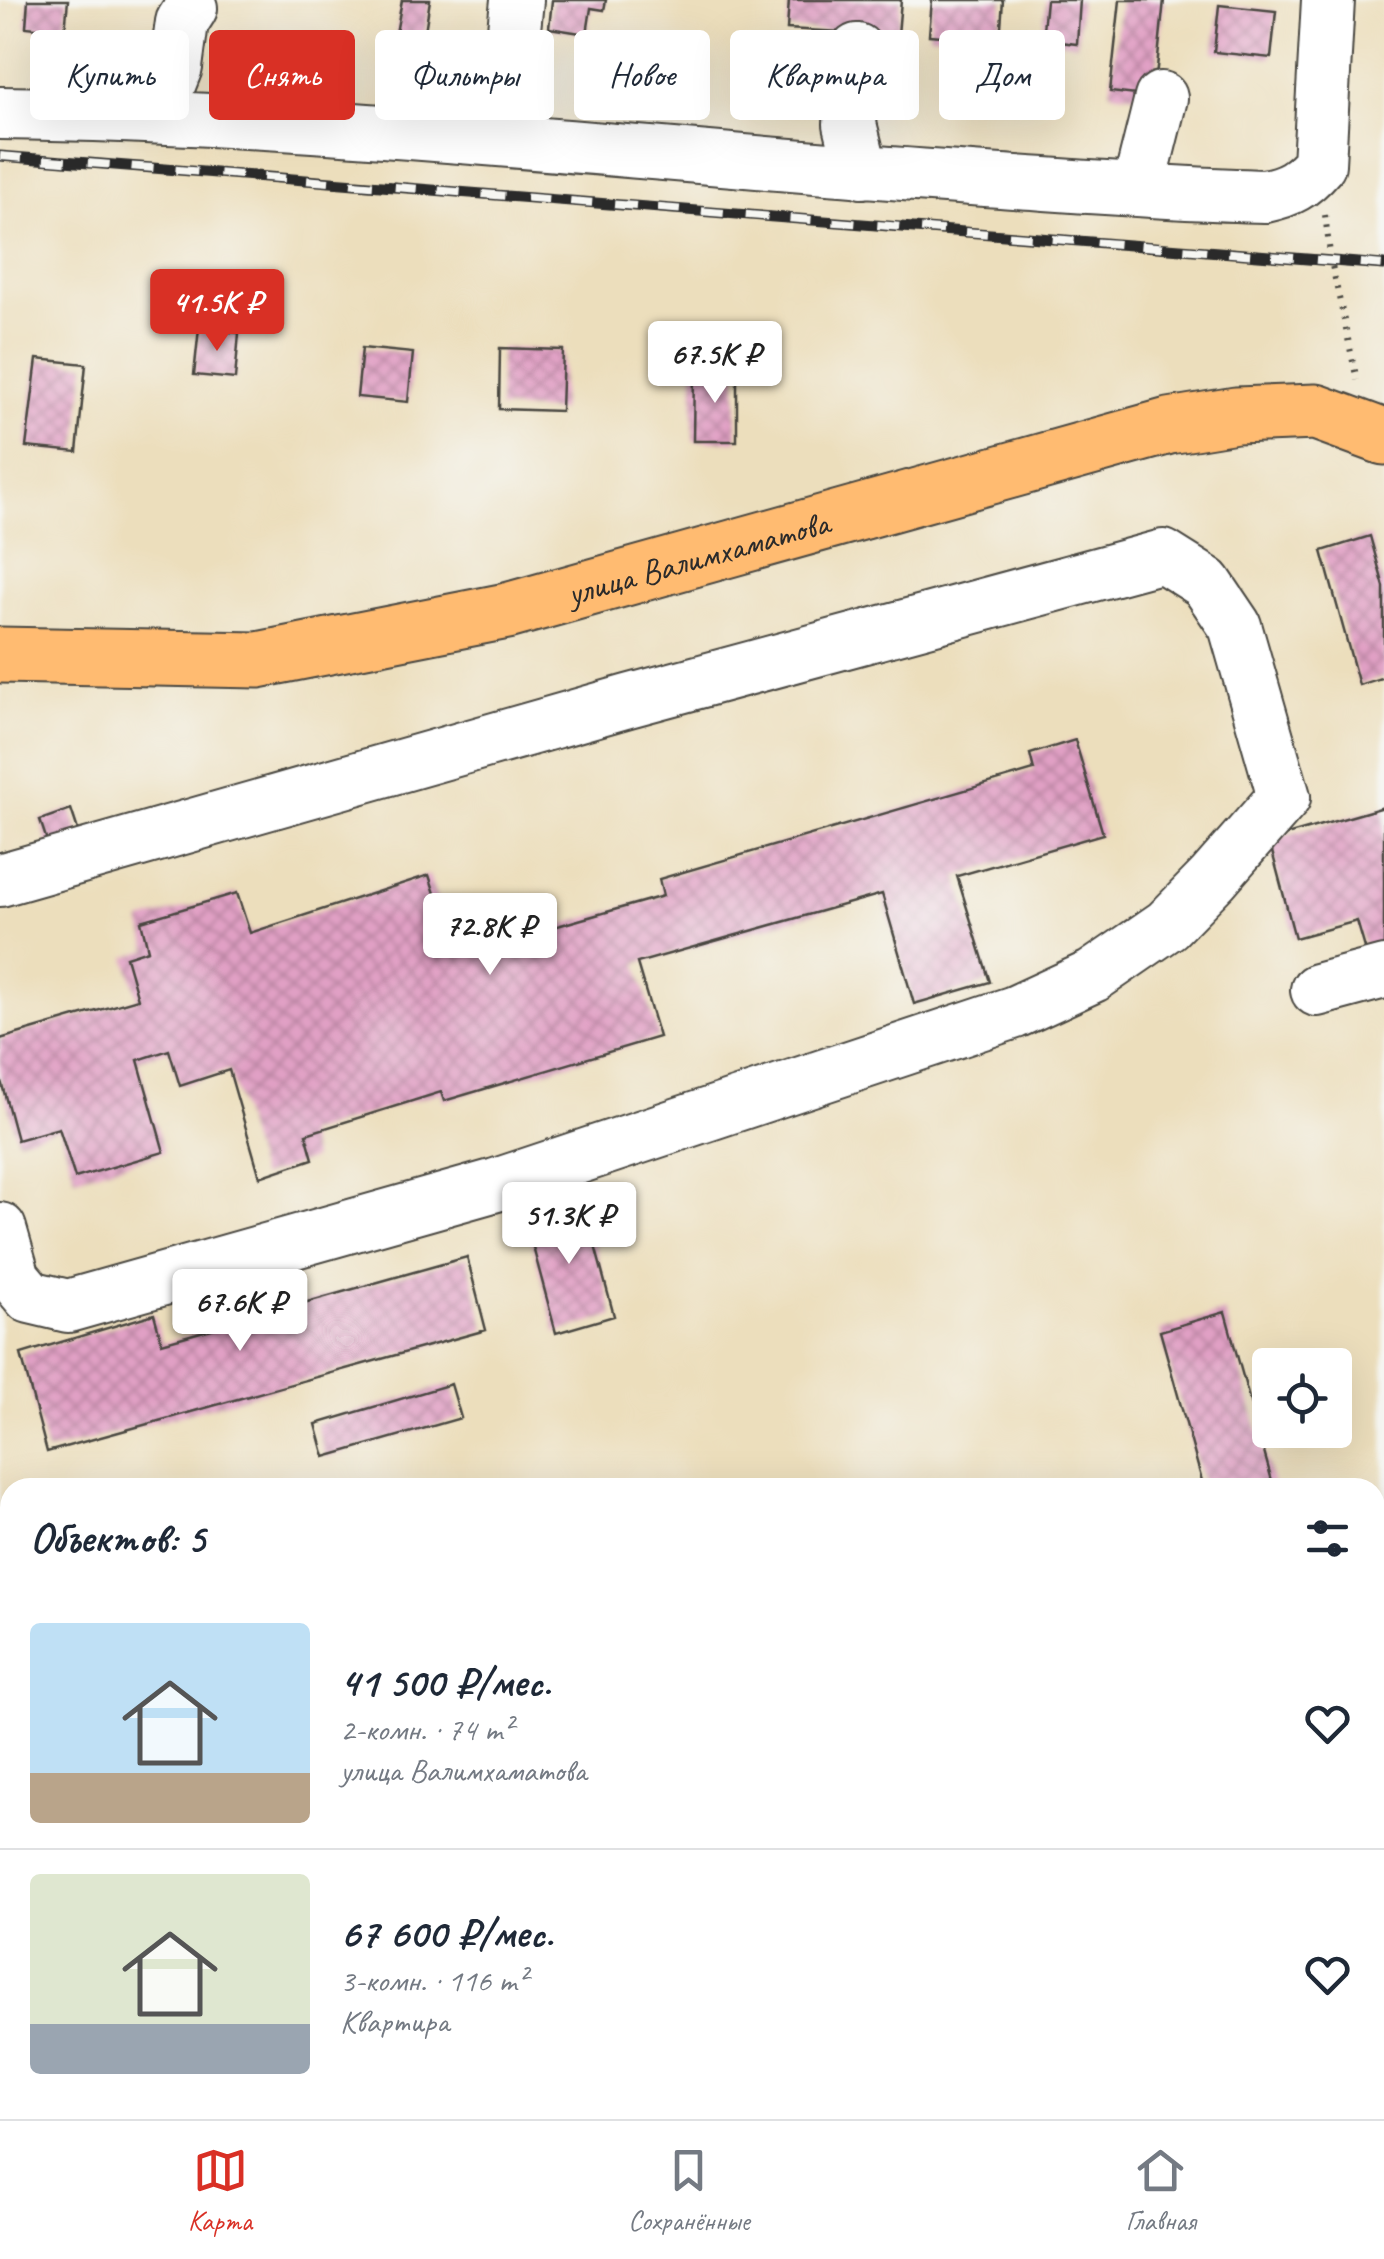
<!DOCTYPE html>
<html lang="ru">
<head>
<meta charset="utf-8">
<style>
  body { margin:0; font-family:Caveat,sans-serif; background:#f6f6f7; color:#1f2937; height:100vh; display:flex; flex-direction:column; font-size:38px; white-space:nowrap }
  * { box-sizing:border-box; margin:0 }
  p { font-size:32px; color:#747a83 }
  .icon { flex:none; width:55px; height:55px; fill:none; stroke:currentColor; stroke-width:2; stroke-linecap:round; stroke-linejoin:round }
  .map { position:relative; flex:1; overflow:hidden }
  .sheet { position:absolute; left:0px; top:1478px; width:1385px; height:642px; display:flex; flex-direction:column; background:#fff; border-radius:30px 30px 0 0; box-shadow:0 10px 40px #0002 }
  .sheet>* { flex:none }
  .banner { position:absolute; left:30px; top:30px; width:1325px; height:90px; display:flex; gap:20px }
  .fabs { position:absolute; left:1252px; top:1348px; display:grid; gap:20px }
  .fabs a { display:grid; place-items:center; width:100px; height:100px; border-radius:10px; background:#fff; box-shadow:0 10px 40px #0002; font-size:50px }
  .price { position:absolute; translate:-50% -85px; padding:0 22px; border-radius:10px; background:#fff; color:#222; font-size:32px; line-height:65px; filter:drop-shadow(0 2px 5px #0008) }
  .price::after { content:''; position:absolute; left:50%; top:60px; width:30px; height:22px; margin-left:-15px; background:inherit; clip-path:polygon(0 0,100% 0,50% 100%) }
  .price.current { background:#d93025; color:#fff }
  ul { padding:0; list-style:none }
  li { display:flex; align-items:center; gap:30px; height:250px; padding:0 30px }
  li+li { border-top:2px solid #e0e1e3 }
  li span { display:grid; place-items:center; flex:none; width:280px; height:200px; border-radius:10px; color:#555 }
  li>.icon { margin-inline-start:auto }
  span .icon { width:120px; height:120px; fill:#fffc; stroke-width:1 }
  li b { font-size:42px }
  h2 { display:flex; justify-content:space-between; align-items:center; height:120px; padding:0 30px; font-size:42px }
  .chip { padding:0 35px; border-radius:10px; background:#fff; box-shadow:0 10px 40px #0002; font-size:35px; line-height:90px }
  .chip.current { background:#d93025; color:#fff }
  .tab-bar { display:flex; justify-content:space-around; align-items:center; height:140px; border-top:2px solid #e0e1e3; background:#fff; font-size:28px; color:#747a83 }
  .tab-bar a { display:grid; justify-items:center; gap:5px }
  .tab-bar .current { color:#d93025 }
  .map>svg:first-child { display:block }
  .garden { fill:url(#garden-dots); stroke:#587a56; stroke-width:2.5 }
  .building { fill:url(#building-cross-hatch) }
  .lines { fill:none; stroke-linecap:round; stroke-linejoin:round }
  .minor-casing { stroke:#484641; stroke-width:56 }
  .major-casing { stroke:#484641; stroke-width:59 }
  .path { stroke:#484641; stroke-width:6; stroke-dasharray:2.5 8; stroke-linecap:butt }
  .minor { stroke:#fff; stroke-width:52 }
  .major { stroke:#ffbb71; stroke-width:55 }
  .rail-casing { stroke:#2b2b2b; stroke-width:11 }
  .rail { stroke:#f6f6f2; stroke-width:8; stroke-dasharray:22; stroke-linecap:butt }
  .labels { text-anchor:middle; stroke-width:8; stroke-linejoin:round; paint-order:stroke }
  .street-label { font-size:35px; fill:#2b2b2b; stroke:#f6f6f2 }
</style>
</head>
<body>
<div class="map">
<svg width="1384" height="2119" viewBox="0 0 1384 2119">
  <defs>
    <pattern id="garden-dots" width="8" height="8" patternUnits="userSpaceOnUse" patternTransform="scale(2.5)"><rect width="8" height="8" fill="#85c881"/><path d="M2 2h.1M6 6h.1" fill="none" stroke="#6da36a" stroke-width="1.8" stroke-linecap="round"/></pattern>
    <pattern id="building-cross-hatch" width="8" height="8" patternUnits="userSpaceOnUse" patternTransform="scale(2.5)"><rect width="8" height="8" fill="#e1a0c5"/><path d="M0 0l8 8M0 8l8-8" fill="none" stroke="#b783a0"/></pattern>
  </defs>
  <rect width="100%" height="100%" fill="#f6f6f2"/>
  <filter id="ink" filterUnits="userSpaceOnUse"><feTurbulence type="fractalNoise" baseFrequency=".01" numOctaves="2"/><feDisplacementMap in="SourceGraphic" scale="20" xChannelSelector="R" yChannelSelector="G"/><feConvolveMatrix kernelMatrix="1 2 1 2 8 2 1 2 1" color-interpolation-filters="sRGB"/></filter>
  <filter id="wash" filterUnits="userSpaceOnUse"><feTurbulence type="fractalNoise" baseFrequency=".0048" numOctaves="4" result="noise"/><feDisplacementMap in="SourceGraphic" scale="40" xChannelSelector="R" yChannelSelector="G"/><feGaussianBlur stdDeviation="2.25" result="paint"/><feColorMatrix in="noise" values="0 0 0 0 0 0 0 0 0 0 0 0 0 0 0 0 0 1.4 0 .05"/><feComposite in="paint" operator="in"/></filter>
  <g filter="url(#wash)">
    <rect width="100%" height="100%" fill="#ecdebc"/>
    <path class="garden" d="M 10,1683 L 10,2110 L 1102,2110 L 1105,2119 L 0,2119 L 0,1685 Z"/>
    <g id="blocks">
      <path class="building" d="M 28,0 L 68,0 L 65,31 L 26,27 Z
        M 402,0 L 430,0 L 423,44 L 395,39 Z
        M 552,0 L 606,0 L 604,10 L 591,8 L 587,34 L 549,28 Z
        M 789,0 L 901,0 L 898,35 L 787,29 Z
        M 932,0 L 1003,0 L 1000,40 L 929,35 Z
        M 1046,0 L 1080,0 L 1077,44 L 1042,40 Z
        M 1120,0 L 1164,0 L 1154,97 L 1110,92 Z
        M 1219,5 L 1276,11 L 1271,58 L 1214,52 Z
        M 199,328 L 239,333 L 235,379 L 194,375 Z
        M 362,348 L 413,353 L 408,402 L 357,397 Z
        M 500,348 L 563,350 L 561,411 L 499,409 Z
        M 37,359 L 86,364 L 77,452 L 26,447 Z
        M 694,370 L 737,371 L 737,441 L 693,441 Z
        M 1370,536 L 1384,587 L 1384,677 L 1359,685 L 1322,551 Z
        M 1075,740 L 1103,834 L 957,876 L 990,982 L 914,1004 L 882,894 L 637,963 L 659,1037 L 444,1101 L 441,1092 L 306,1134 L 313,1159 L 260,1177 L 229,1070 L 180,1086 L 169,1050 L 138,1060 L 164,1152 L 75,1178 L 59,1128 L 17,1140 L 0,1077 L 0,1039 L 138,999 L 126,957 L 148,950 L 141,921 L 237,893 L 250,933 L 429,875 L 455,955 L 663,896 L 659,879 L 1034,770 L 1030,754 Z
        M 1384,807 L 1384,949 L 1367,955 L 1357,921 L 1295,938 L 1269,840 Z
        M 71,809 L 80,836 L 49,847 L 40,820 Z
        M 583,1201 L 614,1316 L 556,1333 L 525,1217 Z
        M 467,1257 L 486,1330 L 47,1452 L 21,1354 L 154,1314 L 162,1343 Z
        M 1225,1312 L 1274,1488 L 1204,1488 L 1160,1331 Z
        M 451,1384 L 461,1418 L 325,1457 L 316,1424 Z"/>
    </g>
  </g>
  <g filter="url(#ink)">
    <use href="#blocks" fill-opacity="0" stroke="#484641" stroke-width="2.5"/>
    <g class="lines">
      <defs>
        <path id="minor" d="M 857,50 L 850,124 L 862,172
          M 0,113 C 335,117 667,159 1001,181 C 1089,187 1177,194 1265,196 C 1289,191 1302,184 1319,164 L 1328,0
          M 157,115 L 176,67 L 182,22 L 191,8
          M 503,140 L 517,0
          M 1138,190 L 1161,98
          M 0,880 L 628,701 L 1163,556 L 1206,583 L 1235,626 L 1284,797 L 1213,878 L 1167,925 L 1093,976 L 1015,1012 L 496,1185 L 68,1306 L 30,1297 L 14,1278 L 0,1229
          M 1317,990 L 1384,972
          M 0,1825 L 10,1823
          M 0,1862 L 10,1900
          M 65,2110 L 68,2119
          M 358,2110 L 360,2119
          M 649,2110 L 652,2119
          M 938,2110 L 941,2119"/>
        <g id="major">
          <path id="s1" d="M 0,655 L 258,660 L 507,611 L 1169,426 L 1236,415 L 1316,412 L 1384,437"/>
        </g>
      </defs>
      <use href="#minor" class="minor-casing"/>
      <use href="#major" class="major-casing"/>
      <path class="path" d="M 1325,215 L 1331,261 L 1357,380"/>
      <use href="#minor" class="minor"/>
      <use href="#major" class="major"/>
      <defs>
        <path id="rail" d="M 0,156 L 1384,265"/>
      </defs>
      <use href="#rail" class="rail-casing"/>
      <use href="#rail" class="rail"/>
    </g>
  </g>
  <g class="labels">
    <g class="street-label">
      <text dy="12" stroke="none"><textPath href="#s1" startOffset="710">улица Валимхаматова</textPath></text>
    </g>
  </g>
</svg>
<div class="fabs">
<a><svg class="icon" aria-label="locate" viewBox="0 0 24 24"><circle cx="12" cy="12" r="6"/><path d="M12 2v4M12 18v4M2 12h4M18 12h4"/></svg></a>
</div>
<b class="price current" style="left:217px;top:354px">41.5K ₽</b>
<b class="price" style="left:715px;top:406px">67.5K ₽</b>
<b class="price" style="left:490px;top:978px">72.8K ₽</b>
<b class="price" style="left:569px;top:1267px">51.3K ₽</b>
<b class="price" style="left:240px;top:1354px">67.6K ₽</b>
<div class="banner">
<a class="chip">Купить</a>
<a class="chip current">Снять</a>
<a class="chip">Фильтры</a>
<a class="chip">Новое</a>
<a class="chip">Квартира</a>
<a class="chip">Дом</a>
</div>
<section class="sheet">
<h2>Объектов: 5<svg class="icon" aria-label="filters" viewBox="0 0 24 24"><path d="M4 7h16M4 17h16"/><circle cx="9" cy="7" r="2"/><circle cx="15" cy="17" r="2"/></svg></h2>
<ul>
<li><span style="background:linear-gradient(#bfe0f5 75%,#b9a48a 0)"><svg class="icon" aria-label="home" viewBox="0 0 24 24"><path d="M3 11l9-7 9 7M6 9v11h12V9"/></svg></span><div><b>41 500 ₽/мес.</b><p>2-комн. · 74 m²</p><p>улица Валимхаматова</p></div><svg class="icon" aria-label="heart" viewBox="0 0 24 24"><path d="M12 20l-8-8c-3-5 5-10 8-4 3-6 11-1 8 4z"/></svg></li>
<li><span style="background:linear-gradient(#dfe7d0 75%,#9aa5b1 0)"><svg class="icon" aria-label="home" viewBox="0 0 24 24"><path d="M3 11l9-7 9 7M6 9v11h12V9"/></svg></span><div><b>67 600 ₽/мес.</b><p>3-комн. · 116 m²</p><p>Квартира</p></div><svg class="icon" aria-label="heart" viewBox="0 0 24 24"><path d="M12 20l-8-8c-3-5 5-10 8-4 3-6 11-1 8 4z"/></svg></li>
</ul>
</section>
</div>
<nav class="tab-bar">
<a class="current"><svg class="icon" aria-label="map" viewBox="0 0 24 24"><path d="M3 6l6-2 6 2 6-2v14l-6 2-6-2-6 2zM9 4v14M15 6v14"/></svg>Карта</a>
<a><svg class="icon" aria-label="saved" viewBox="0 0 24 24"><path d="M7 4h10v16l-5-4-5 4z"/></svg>Сохранённые</a>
<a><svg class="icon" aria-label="home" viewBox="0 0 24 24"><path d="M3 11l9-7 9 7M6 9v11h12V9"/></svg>Главная</a>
</nav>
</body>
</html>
